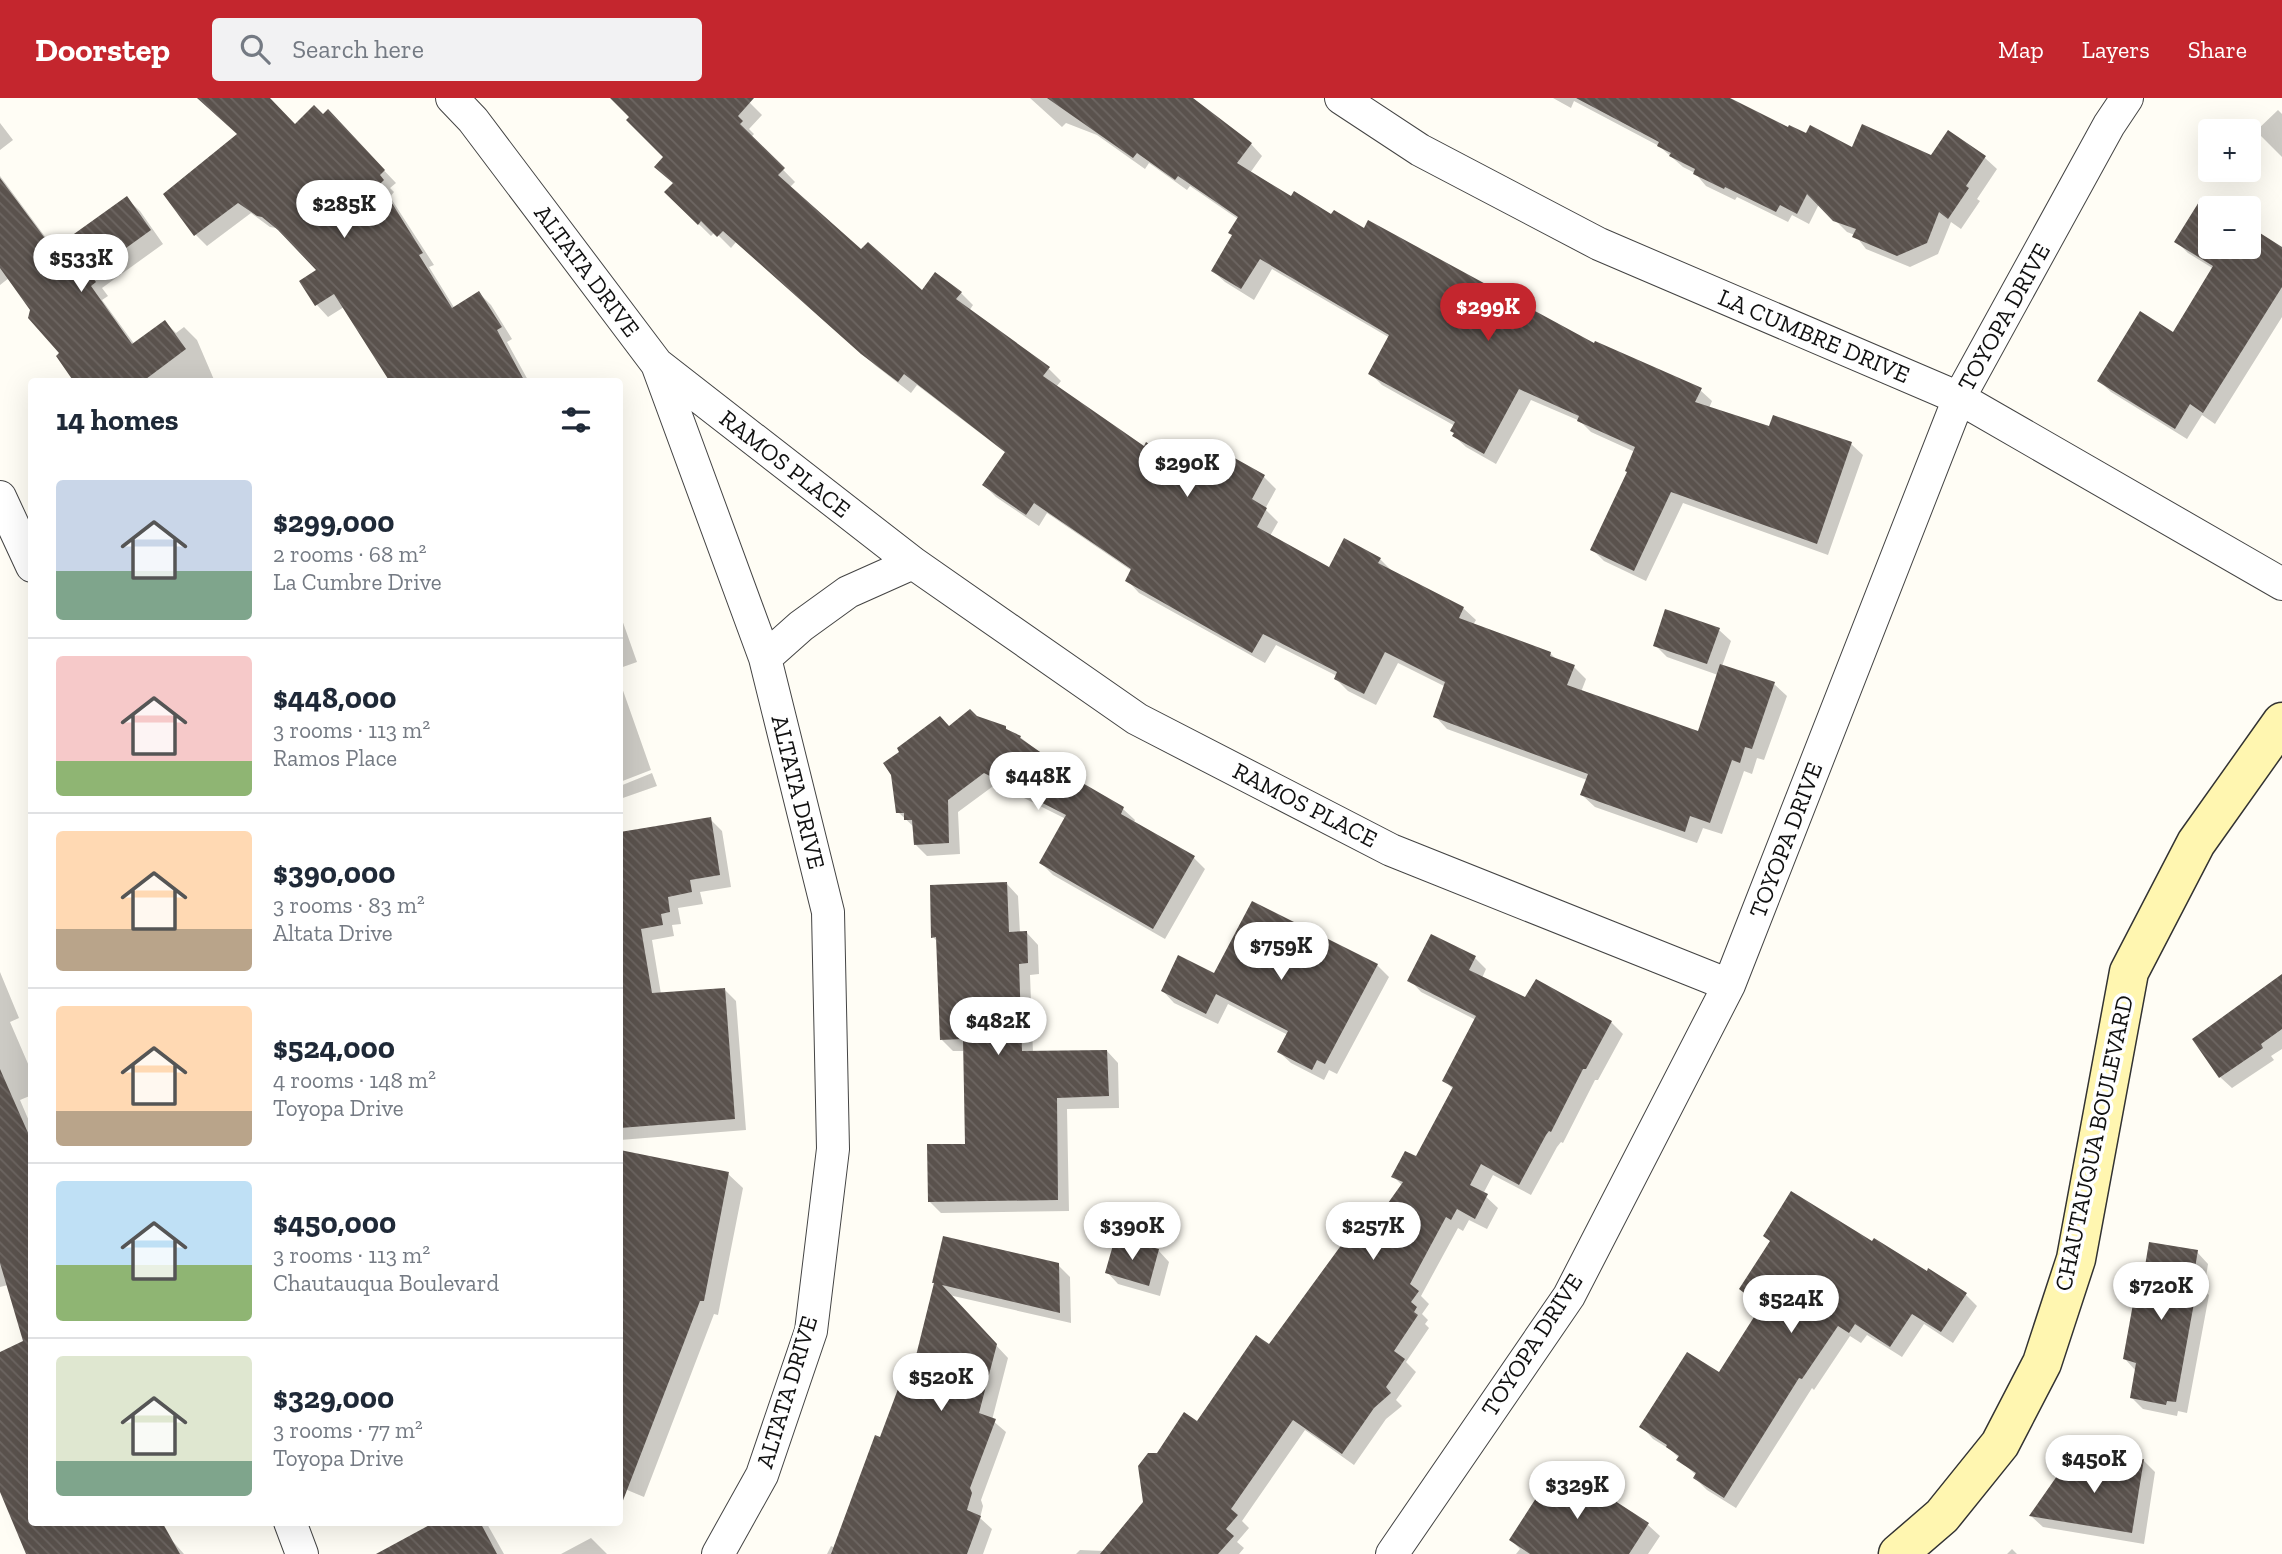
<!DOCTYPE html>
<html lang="en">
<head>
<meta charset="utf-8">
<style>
  body { margin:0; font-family:"Zilla Slab",serif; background:#f2f2f3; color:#1f2937; height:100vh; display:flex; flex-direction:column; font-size:26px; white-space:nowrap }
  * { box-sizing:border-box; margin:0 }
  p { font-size:23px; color:#747a83 }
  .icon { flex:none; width:38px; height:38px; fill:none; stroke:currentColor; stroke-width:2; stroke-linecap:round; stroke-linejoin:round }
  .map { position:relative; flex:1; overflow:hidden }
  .sheet { position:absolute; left:28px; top:280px; width:595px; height:1148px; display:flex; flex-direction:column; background:#fff; border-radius:7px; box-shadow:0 7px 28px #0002 }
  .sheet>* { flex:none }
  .tools { position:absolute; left:2198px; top:21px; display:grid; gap:14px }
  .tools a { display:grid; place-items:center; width:63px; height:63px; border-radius:7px; background:#fff; box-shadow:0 7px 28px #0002; font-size:35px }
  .price { position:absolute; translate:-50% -60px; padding:0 16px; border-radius:24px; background:#fff; color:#222; font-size:23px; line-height:46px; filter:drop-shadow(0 2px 4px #0008) }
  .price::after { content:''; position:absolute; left:50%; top:42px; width:21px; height:16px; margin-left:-10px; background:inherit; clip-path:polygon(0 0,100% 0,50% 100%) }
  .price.selected { background:#c4262e; color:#fff }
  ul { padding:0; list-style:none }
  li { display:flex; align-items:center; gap:21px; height:175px; padding:0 28px }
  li+li { border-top:2px solid #e0e1e3 }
  li span { display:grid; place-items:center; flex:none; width:196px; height:140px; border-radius:7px; color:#555 }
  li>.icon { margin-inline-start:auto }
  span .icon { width:84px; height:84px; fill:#fffc; stroke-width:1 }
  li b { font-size:30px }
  h2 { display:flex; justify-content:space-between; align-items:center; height:84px; padding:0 28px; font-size:30px }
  header { display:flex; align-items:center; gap:42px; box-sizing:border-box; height:98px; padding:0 35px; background:#c4262e; color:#fff }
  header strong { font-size:33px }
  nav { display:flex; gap:38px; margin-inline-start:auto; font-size:24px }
  .search { width:490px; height:63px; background:#f2f2f3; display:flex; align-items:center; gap:18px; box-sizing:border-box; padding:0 24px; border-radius:7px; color:#747a83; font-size:26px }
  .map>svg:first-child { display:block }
  .shadow { fill:#0003 }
  .building { fill:url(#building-back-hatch) }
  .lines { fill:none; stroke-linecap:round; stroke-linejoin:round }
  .street-casing { stroke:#444; stroke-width:34 }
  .secondary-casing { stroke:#333; stroke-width:41 }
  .street { stroke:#fff; stroke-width:32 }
  .secondary { stroke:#fff6b0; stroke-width:38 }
  .labels { text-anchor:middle; stroke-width:7; stroke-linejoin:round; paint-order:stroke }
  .street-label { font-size:24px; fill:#111; stroke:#fff }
</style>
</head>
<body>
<header>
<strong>Doorstep</strong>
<div class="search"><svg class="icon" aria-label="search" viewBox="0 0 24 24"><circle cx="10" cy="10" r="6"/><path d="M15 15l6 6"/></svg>Search here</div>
<nav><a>Map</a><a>Layers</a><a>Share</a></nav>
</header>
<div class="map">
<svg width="2282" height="1456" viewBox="0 0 2282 1456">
  <defs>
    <pattern id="building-back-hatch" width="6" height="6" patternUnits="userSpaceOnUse" patternTransform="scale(1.75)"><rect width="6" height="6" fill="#5a524d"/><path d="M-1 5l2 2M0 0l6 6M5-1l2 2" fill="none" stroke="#6d6662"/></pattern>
  </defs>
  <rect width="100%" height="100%" fill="#fffdf5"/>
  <path class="shadow" d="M 199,0 L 268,0 L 295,28 L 323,18 L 339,25 L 396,85 L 390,90 L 394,94 L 390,99 L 434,167 L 429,169 L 455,211 L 479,195 L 491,207 L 512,241 L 507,244 L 529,284 L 392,284 L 344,209 L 328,219 L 317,207 L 301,183 L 319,172 L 276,130 L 270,129 L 251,115 L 207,148 L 195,136 L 239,36 Z
    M 612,0 L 745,0 L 762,17 L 749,31 L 754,36 L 751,39 L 795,84 L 790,89 L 862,154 L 922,194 L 961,195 L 973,207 L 969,213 L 1049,271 L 1061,283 L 1056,289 L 1145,350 L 1188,375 L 1209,379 L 1223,355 L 1264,379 L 1276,391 L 1265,411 L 1278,424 L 1270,438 L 1330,472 L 1380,461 L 1392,473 L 1463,510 L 1476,522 L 1473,527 L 1550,555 L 1557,562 L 1574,569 L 1586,581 L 1581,594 L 1699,635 L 1718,577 L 1667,559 L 1655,547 L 1719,532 L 1731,543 L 1722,568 L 1774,586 L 1787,598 L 1764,662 L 1757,660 L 1752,676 L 1744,673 L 1722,736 L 1703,730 L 1697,745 L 1595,709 L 1582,697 L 1587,682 L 1447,631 L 1435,618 L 1446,589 L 1398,565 L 1376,607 L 1348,593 L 1336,581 L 1337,578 L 1276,547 L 1265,565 L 1139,495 L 1127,482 L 1132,473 L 1047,415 L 1039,428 L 996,399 L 984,387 L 1006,355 L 917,287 L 911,295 L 876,268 L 736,144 L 731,150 L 715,134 L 711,138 L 666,94 L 674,86 L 656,69 L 665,59 Z
    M 1030,0 L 1190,0 L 1251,46 L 1262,58 L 1250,75 L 1292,100 L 1364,133 L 1595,248 L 1700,292 L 1712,303 L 1709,310 L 1770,330 L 1851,346 L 1863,357 L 1828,457 L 1683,405 L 1646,483 L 1604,463 L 1592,451 L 1629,374 L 1635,354 L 1591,334 L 1580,323 L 1531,302 L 1496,366 L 1466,349 L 1454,338 L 1455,328 L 1382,287 L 1371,276 L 1390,240 L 1272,171 L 1254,202 L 1225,184 L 1213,173 L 1233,138 L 1238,121 L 1190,88 L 1187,92 L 1149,65 L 1145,71 L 1097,37 L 1066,25 L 1062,29 Z
    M 1553,0 L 1726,0 L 1788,31 L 1853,51 L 1932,59 L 1948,35 L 1985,60 L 1997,71 L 1977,101 L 1980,103 L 1961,131 L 1951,124 L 1938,156 L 1910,169 L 1866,151 L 1855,137 L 1847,134 L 1819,106 L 1809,126 L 1792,117 L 1788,124 L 1737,99 L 1735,102 L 1706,88 L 1695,75 L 1683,69 L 1659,48 L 1574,3 L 1571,10 Z
    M 2278,12 L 2282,16 L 2282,59 L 2256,33 Z
    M 0,25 L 13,42 L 0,52 Z
    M 0,78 L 55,152 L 126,100 L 140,113 L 163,146 L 102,190 L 108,198 L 102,202 L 135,247 L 165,224 L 176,235 L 184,229 L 197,242 L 215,284 L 77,284 L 61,256 L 9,180 L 0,187 Z
    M 2202,102 L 2216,110 L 2210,110 L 2210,149 L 2249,149 L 2249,131 L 2282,151 L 2282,219 L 2215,326 L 2202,317 L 2187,341 L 2111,294 L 2099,283 L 2173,236 L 2214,171 L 2188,155 L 2176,143 Z
    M 620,516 L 637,564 L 620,570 Z
    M 620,584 L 651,672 L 620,684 Z
    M 977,620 L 1005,630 L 1020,639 L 1077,684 L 1123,711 L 1135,722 L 1133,726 L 1194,760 L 1205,771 L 1165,841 L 1053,777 L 1041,765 L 1066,721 L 996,686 L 958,714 L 960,756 L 927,758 L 915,746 L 914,729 L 898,714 L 949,630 Z
    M 652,675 L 657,688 L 620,701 L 620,688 Z
    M 710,721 L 722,733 L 731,789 L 700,794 L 703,806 L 678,810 L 681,826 L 672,827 L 674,838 L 652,842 L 661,896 L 725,892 L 736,903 L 746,1032 L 620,1042 L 620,736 Z
    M 1007,786 L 1018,798 L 1020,835 L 1027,835 L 1038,847 L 1039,876 L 1030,877 L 1033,955 L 1107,953 L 1118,965 L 1119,1010 L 1067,1011 L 1069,1113 L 941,1115 L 929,1103 L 967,1047 L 965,953 L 953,953 L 941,941 L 938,844 L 933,839 Z
    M 1475,860 L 1486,871 L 1482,880 L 1526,901 L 1611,924 L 1623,936 L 1598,982 L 1595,982 L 1563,1045 L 1561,1044 L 1557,1049 L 1531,1097 L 1493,1077 L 1483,1096 L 1498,1110 L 1487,1131 L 1469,1122 L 1463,1133 L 1458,1130 L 1421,1198 L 1429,1206 L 1422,1216 L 1428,1222 L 1425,1226 L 1429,1230 L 1406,1264 L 1416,1274 L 1396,1302 L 1402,1308 L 1386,1321 L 1354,1367 L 1305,1332 L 1242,1423 L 1249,1430 L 1237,1444 L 1244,1450 L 1239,1456 L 1076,1456 L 1080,1452 L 1104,1453 L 1145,1404 L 1158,1356 L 1197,1326 L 1269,1248 L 1356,1153 L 1402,1087 L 1393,1078 L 1417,1061 L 1454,992 L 1444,982 L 1476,922 L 1421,894 L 1410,882 Z
    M 1377,867 L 1389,879 L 1337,976 L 1329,972 L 1324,982 L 1291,965 L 1279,954 L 1288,937 L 1228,906 L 1218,926 L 1174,905 L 1163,893 L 1215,877 Z
    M 0,874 L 19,920 L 10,924 L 32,975 L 32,997 L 20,1002 L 32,1030 L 32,1424 L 168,1438 L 184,1456 L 28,1456 L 0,1389 L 0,1256 L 25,1244 L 8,1187 L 0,1189 Z
    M 2282,879 L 2282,951 L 2271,958 L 2274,962 L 2232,990 L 2220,979 Z
    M 620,1054 L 728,1076 L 743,1090 L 718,1217 L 714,1216 L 644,1399 L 620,1389 Z
    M 1873,1146 L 1965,1196 L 1977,1208 L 1953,1245 L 1924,1226 L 1902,1259 L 1867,1237 L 1861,1245 L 1850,1238 L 1814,1292 L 1812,1290 L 1736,1410 L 1707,1392 L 1695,1380 L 1696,1377 L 1679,1362 L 1679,1360 L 1671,1352 L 1653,1341 L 1642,1329 L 1719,1276 L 1762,1210 L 1742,1191 Z
    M 1158,1152 L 1169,1164 L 1160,1198 L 1118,1186 L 1107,1174 Z
    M 2197,1154 L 2208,1166 L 2204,1192 L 2209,1197 L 2187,1315 L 2178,1313 L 2177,1318 L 2143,1311 L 2132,1300 L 2136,1273 L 2125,1261 L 2145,1176 Z
    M 1058,1167 L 1070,1179 L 1071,1225 L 949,1197 L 1008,1260 L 992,1322 L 1006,1334 L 981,1402 L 983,1408 L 980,1420 L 992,1431 L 983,1456 L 827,1456 L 831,1448 L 835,1450 L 881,1341 L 909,1296 L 936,1186 Z
    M 2144,1363 L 2155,1374 L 2144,1446 L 2043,1429 L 2031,1418 L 2118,1368 Z
    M 1559,1368 L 1648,1427 L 1660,1438 L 1648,1456 L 1516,1456 L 1520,1451 L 1511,1442 Z
    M 438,1424 L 486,1424 L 504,1456 L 406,1456 Z
    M 591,1440 L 607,1456 L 561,1456 Z
    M 2012,1451 L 2017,1456 L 2007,1456 Z"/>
  <path class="building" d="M 197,0 L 270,0 L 295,26 L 314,7 L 323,16 L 328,11 L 385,72 L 380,77 L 384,82 L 380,86 L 423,155 L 419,157 L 452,210 L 479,193 L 502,229 L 497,232 L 525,284 L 390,284 L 334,196 L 315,208 L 299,183 L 316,172 L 278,132 L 262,119 L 257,118 L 238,105 L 194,138 L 163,96 L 237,36 Z
    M 610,0 L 754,0 L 738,18 L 743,23 L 740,26 L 785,70 L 778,77 L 861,151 L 868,144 L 922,192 L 935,174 L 962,194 L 956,201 L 1050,269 L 1043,278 L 1144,348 L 1146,344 L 1188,372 L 1191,367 L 1209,377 L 1222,353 L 1265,377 L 1252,401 L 1267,410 L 1257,429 L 1329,469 L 1344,440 L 1381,460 L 1378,465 L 1464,509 L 1459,520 L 1551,554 L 1550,558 L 1575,567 L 1567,587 L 1698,633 L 1720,566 L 1775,584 L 1752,651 L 1745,649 L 1740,665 L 1732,662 L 1710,725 L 1690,718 L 1685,734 L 1580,697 L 1588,676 L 1433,619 L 1445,584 L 1385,554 L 1364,596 L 1334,581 L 1337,574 L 1263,536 L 1252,555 L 1125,483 L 1131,471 L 1034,405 L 1026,417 L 982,387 L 1005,354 L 904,276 L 898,284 L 861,256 L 723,133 L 717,139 L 701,123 L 698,127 L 664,94 L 673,85 L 654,69 L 663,59 L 626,22 L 629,19 Z
    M 1047,0 L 1193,0 L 1252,45 L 1237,65 L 1291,98 L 1294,93 L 1331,116 L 1334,112 L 1364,130 L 1368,122 L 1594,245 L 1595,243 L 1702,290 L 1695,304 L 1769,328 L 1773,317 L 1852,344 L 1817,446 L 1671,394 L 1634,473 L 1590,452 L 1627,374 L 1625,373 L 1635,349 L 1577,323 L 1579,318 L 1519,291 L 1484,356 L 1452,338 L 1454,335 L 1450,333 L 1455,324 L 1368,276 L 1389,237 L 1260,161 L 1241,191 L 1211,173 L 1232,137 L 1228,135 L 1238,119 L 1178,78 L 1175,82 L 1137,55 L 1133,60 Z
    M 1576,0 L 1730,0 L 1788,29 L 1789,27 L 1806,35 L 1810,27 L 1852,49 L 1862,26 L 1931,57 L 1948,32 L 1986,58 L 1966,88 L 1969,90 L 1948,121 L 1939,114 L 1927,145 L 1897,158 L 1852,139 L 1856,131 L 1833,123 L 1807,96 L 1797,116 L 1780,107 L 1776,114 L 1725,89 L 1724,91 L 1693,76 L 1695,71 L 1669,58 L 1671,55 L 1657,48 L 1659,44 Z
    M 0,80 L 53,151 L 127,98 L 151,132 L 90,176 L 96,184 L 91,188 L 132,246 L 165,222 L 186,251 L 142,284 L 74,284 L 56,258 L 59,255 L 28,220 L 30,212 L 0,170 Z
    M 2202,99 L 2219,110 L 2210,110 L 2210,149 L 2249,149 L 2249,128 L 2282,149 L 2282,189 L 2203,315 L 2190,306 L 2175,331 L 2097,283 L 2140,213 L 2173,234 L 2213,168 L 2174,144 Z
    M 1665,511 L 1720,530 L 1707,566 L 1653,548 Z
    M 970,611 L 977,618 L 1006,628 L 1006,631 L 1021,638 L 1020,640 L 1069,674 L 1067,676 L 1124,709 L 1121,716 L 1195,758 L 1153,831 L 1039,765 L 1066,717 L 984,675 L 948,702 L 949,745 L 914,747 L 912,722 L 904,722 L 904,715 L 896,715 L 891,677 L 883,665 L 899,654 L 897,650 L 940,618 L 949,628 Z
    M 711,719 L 720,777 L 690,782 L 692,794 L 668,799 L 670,814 L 661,816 L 663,827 L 641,831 L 652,895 L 725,890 L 735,1021 L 620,1030 L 620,734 Z
    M 1007,784 L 1009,834 L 1027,833 L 1028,865 L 1019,866 L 1022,953 L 1107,952 L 1109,998 L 1057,1000 L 1058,1102 L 928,1104 L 927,1046 L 965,1046 L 963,941 L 940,942 L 936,839 L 931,840 L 930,787 Z
    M 1252,803 L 1378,866 L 1325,966 L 1317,962 L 1312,972 L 1277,954 L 1288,933 L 1216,896 L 1206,916 L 1161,893 L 1178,857 L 1214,875 Z
    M 1431,836 L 1476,858 L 1469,872 L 1525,899 L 1536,881 L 1612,923 L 1586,971 L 1583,971 L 1551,1034 L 1549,1033 L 1546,1037 L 1519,1087 L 1481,1066 L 1470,1087 L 1488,1096 L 1475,1121 L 1457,1111 L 1451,1122 L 1446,1119 L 1410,1186 L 1419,1193 L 1411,1204 L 1417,1209 L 1414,1214 L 1418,1217 L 1394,1253 L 1405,1261 L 1386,1289 L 1391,1295 L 1374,1310 L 1342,1356 L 1293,1322 L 1231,1411 L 1238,1417 L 1226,1431 L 1234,1438 L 1218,1456 L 1100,1456 L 1143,1404 L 1138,1368 L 1148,1355 L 1157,1355 L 1184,1314 L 1197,1323 L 1256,1237 L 1269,1246 L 1345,1142 L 1356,1150 L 1403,1084 L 1391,1079 L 1405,1053 L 1416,1058 L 1453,989 L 1442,983 L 1476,918 L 1407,883 Z
    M 2282,876 L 2282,931 L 2261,946 L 2263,950 L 2219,980 L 2192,941 Z
    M 0,971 L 32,1044 L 32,1424 L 162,1424 L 180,1456 L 26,1456 L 0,1394 L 0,1254 L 23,1243 L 0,1165 Z
    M 620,1052 L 729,1074 L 704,1203 L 700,1203 L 622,1405 L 620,1404 Z
    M 1791,1093 L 1872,1143 L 1874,1140 L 1927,1173 L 1928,1170 L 1967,1195 L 1941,1234 L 1912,1216 L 1890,1249 L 1855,1226 L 1849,1235 L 1838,1228 L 1802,1281 L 1799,1280 L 1724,1400 L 1693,1380 L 1696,1375 L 1676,1362 L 1679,1358 L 1666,1349 L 1667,1347 L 1639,1329 L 1687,1254 L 1719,1274 L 1761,1208 L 1739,1191 L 1770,1143 L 1763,1138 Z
    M 943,1138 L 1059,1165 L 1060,1215 L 942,1187 L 997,1246 L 979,1315 L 996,1321 L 970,1390 L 972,1395 L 967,1412 L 981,1418 L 967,1456 L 831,1456 L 875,1337 L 880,1339 L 898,1291 L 907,1294 L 934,1185 L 932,1185 Z
    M 1115,1140 L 1159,1151 L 1149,1188 L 1105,1175 Z
    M 2149,1144 L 2198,1152 L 2193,1182 L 2198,1183 L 2176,1304 L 2167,1303 L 2166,1307 L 2130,1300 L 2136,1265 L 2123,1261 L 2139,1173 L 2144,1174 Z
    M 2071,1358 L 2118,1366 L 2144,1361 L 2132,1435 L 2029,1418 Z
    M 1558,1366 L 1649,1425 L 1629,1456 L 1530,1456 L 1509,1442 Z
    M 435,1424 L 480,1424 L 497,1456 L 376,1456 Z"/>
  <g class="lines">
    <defs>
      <path id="street" d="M 452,0 L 473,22 L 657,266 L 765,560 L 828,814 L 833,1051 L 811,1233 L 762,1377 L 718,1456
        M 1341,0 L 1420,52 L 1599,146 L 1959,300 L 2282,486
        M 657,266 L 913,465 L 1137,621 L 1391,752 L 1729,887
        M 0,399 L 32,468
        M 765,560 L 801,528 L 848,494 L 913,465
        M 290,1424 L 302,1456
        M 1392,1456 L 1569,1198 L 1729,887 L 1959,300 L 2109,27 L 2127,0"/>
      <path id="secondary" d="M 1898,1456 L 1942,1418 L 2000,1346 L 2042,1265 L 2076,1161 L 2129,874 L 2196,745 L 2282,624"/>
    </defs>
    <use href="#street" class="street-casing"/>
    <use href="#secondary" class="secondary-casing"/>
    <use href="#street" class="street"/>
    <use href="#secondary" class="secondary"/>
  </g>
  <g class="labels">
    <g class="street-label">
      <text transform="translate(587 173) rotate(53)" y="8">ALTATA DRIVE</text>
      <text transform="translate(2004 219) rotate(-61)" y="8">TOYOPA DRIVE</text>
      <text transform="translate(1814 238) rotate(23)" y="8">LA CUMBRE DRIVE</text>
      <text transform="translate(785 366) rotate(38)" y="8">RAMOS PLACE</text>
      <text transform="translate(798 694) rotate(76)" y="8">ALTATA DRIVE</text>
      <text transform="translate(1305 707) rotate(27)" y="8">RAMOS PLACE</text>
      <text transform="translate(1786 742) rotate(-69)" y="8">TOYOPA DRIVE</text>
      <text transform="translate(2094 1045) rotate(-78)" y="8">CHAUTAUQUA BOULEVARD</text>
      <text transform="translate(1532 1247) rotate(-57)" y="8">TOYOPA DRIVE</text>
      <text transform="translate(787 1294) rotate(-73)" y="8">ALTATA DRIVE</text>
    </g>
  </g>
</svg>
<div class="tools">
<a>+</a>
<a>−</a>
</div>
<b class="price" style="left:344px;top:142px">$285K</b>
<b class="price" style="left:81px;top:196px">$533K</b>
<b class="price selected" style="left:1488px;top:245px">$299K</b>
<b class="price" style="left:1187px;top:401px">$290K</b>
<b class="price" style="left:1038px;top:714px">$448K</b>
<b class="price" style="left:1281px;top:884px">$759K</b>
<b class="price" style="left:998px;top:959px">$482K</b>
<b class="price" style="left:1132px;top:1164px">$390K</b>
<b class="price" style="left:1373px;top:1164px">$257K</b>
<b class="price" style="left:2161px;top:1224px">$720K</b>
<b class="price" style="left:1791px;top:1237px">$524K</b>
<b class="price" style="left:941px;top:1315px">$520K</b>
<b class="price" style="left:2094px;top:1397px">$450K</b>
<b class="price" style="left:1577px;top:1423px">$329K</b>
<section class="sheet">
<h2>14 homes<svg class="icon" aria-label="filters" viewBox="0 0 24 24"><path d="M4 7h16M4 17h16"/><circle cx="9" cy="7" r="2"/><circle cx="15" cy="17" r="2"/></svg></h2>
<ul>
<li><span style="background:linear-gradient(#c9d6e8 65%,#7fa58c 0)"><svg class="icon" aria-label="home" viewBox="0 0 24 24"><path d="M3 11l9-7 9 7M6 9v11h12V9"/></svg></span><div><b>$299,000</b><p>2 rooms · 68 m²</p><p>La Cumbre Drive</p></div></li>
<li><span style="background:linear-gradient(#f6c9c9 75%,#8fb573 0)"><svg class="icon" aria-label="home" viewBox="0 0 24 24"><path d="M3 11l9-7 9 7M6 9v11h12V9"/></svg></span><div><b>$448,000</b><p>3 rooms · 113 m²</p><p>Ramos Place</p></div></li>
<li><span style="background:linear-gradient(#ffd9b3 70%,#b9a48a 0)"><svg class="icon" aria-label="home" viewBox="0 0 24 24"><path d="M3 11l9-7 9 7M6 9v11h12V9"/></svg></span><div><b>$390,000</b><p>3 rooms · 83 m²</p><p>Altata Drive</p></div></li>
<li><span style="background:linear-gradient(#ffd9b3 75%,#b9a48a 0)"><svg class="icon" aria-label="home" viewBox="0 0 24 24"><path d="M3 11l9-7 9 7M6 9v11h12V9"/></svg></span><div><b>$524,000</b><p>4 rooms · 148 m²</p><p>Toyopa Drive</p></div></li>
<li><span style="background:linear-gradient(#bfe0f5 60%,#8fb573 0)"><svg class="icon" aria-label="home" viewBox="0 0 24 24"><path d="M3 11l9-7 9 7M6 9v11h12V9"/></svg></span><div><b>$450,000</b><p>3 rooms · 113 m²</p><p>Chautauqua Boulevard</p></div></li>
<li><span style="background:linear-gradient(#dfe7d0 75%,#7fa58c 0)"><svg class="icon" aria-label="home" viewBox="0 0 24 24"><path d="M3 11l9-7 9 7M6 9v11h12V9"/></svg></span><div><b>$329,000</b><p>3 rooms · 77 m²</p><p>Toyopa Drive</p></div></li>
</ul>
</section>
</div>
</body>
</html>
